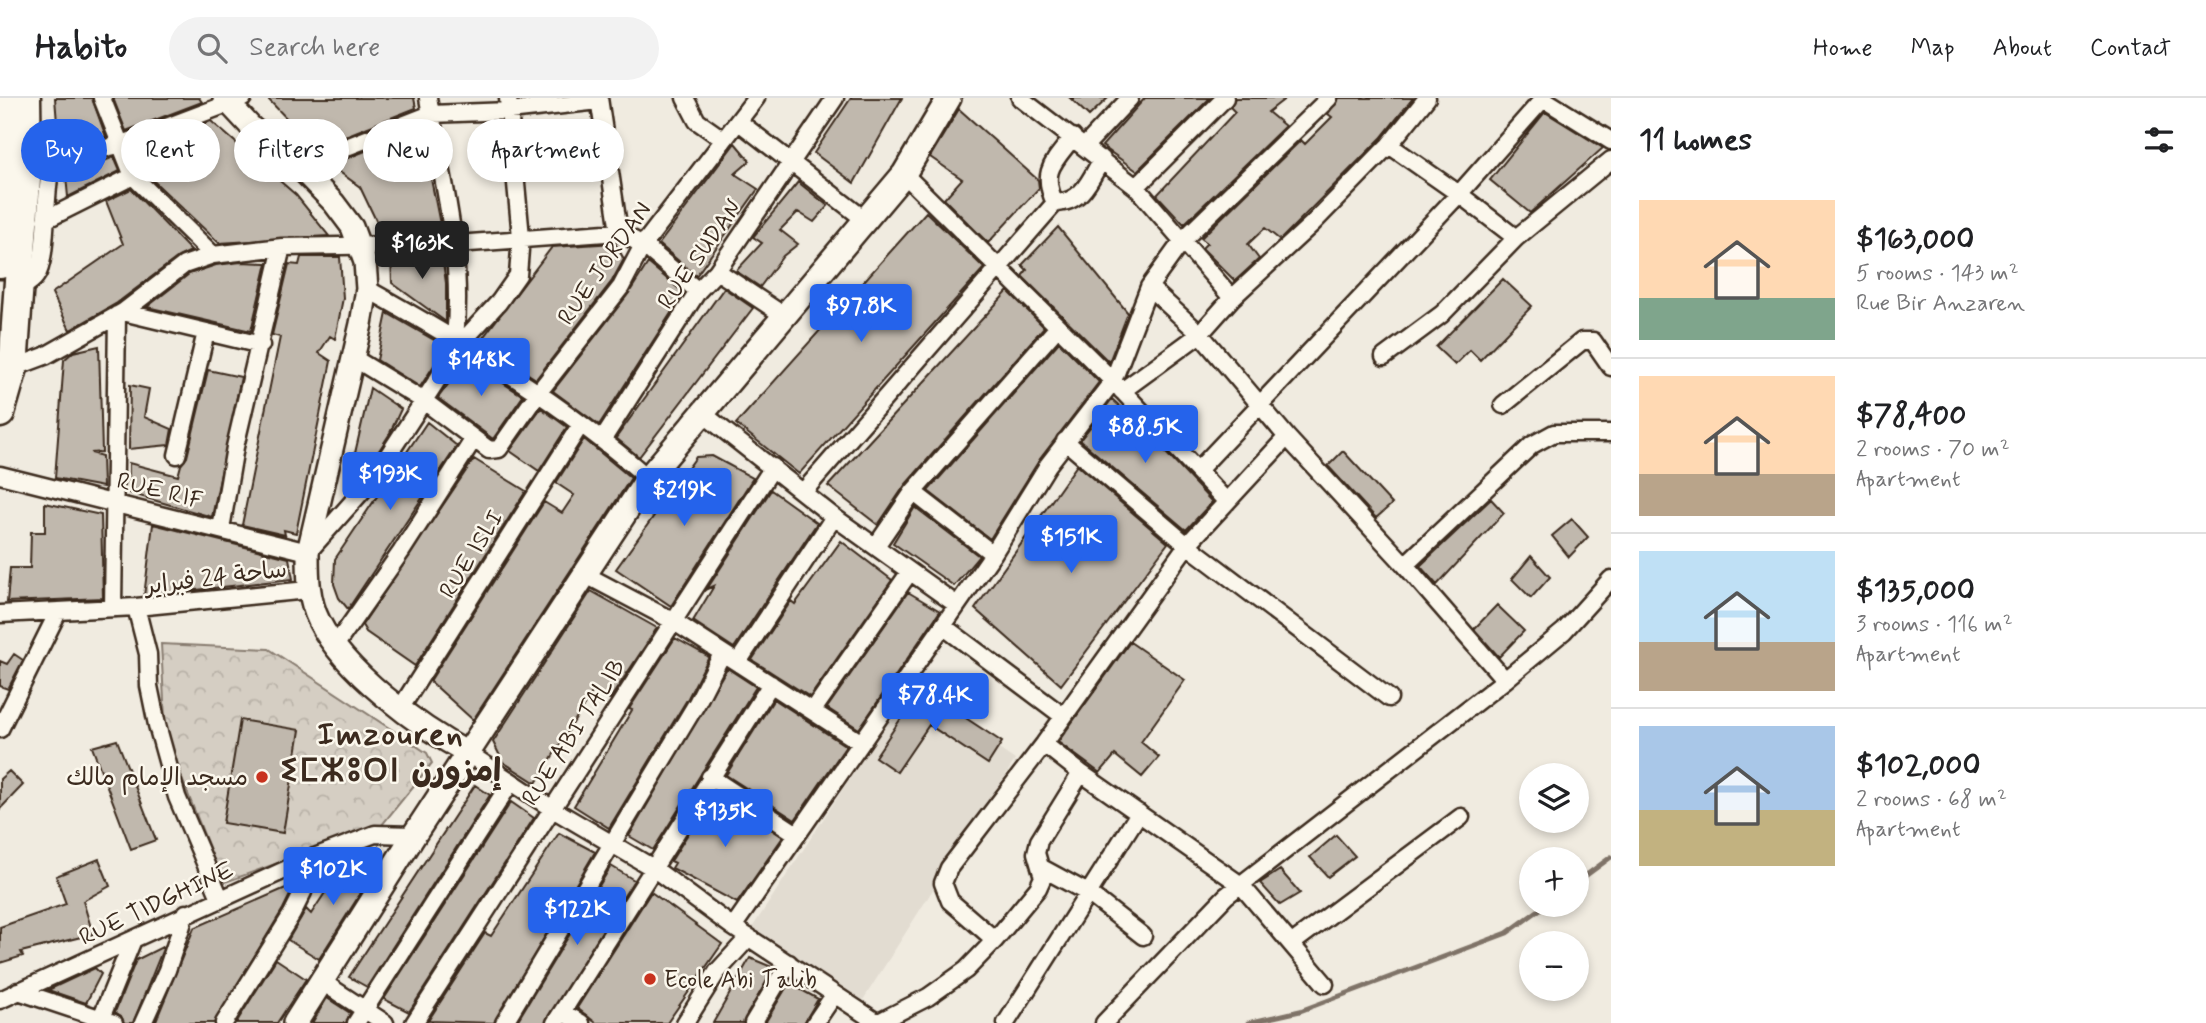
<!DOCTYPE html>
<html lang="en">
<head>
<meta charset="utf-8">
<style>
  body { margin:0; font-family:Mynerve,"Playpen Sans Arabic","Noto Sans Tifinagh",sans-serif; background:#f2f2f2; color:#202124; height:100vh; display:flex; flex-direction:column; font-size:26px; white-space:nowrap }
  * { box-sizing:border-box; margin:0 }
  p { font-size:23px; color:#757577 }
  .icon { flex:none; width:38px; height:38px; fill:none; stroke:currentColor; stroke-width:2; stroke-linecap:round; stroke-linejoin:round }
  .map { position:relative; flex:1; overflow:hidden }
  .details { display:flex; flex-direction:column; background:#fff; width:595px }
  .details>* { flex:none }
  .top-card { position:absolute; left:21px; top:21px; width:665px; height:63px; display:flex; gap:14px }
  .tools { position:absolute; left:1519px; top:665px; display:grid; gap:14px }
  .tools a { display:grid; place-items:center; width:70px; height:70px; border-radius:50%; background:#fff; box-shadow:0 4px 10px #0003; font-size:35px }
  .price { position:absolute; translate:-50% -60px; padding:0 16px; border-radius:7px; background:#2563eb; color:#fff; font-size:23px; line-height:46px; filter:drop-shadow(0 2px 4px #0008) }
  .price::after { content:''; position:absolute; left:50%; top:42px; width:21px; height:16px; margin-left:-10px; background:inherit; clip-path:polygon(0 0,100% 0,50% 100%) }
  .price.on { background:#222; color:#fff }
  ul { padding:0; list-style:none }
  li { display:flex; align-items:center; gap:21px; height:175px; padding:0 28px }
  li+li { border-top:2px solid #e0e0e0 }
  li span { display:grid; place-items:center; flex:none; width:196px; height:140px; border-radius:0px; color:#555 }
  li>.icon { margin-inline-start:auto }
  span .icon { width:84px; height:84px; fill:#fffc; stroke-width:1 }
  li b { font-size:30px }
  h2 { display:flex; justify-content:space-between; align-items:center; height:84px; padding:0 28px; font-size:30px }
  .pill { padding:0 24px; border-radius:32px; background:#fff; box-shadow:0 4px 10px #0003; font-size:24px; line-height:63px }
  .pill.on { background:#2563eb; color:#fff }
  header { display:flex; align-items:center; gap:42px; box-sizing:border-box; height:98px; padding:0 35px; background:#fff; border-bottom:2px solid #e0e0e0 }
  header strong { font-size:33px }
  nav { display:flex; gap:38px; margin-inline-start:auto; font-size:24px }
  .search { width:490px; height:63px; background:#f2f2f2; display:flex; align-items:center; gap:18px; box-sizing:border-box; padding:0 24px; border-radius:38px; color:#757577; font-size:26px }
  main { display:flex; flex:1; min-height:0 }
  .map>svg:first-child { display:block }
  .built { fill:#e2dcd1 }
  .park { fill:url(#park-crowns); stroke:#887c70; stroke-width:2 }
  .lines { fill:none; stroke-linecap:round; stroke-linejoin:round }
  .stream { stroke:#7f7367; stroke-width:5 }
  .building { fill:#c0b8ad; stroke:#3b2a1e; stroke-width:2 }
  .minor-casing { stroke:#3b2a1e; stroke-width:21 }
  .tertiary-casing { stroke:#3b2a1e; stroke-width:26 }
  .secondary-casing { stroke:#3b2a1e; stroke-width:28 }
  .trunk-casing { stroke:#3b2a1e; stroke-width:33 }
  .minor { stroke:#fbf7ec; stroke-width:16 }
  .tertiary { stroke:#fbf7ec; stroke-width:21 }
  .secondary { stroke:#fbf7ec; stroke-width:23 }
  .trunk { stroke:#fbf7ec; stroke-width:28 }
  .poi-dot { fill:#c8321e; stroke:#fbf7ec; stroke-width:2.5 }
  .labels { text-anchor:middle; stroke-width:5; stroke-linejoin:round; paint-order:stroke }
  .street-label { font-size:24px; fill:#3b2a1e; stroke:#fbf7ec }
  .poi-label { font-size:24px; fill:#3b2a1e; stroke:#fbf7ec; text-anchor:end }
  .district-label { font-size:32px; font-weight:bold; letter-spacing:2px; fill:#3b2a1e; stroke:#fbf7ec }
</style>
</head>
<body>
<header>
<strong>Habito</strong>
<div class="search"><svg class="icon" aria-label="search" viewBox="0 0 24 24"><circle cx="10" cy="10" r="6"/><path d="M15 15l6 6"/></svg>Search here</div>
<nav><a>Home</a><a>Map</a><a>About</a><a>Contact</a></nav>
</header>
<main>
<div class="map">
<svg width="1611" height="925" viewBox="0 0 1611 925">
  <defs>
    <pattern id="park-crowns" width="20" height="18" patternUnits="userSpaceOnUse" patternTransform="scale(1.75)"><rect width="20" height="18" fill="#d5cec3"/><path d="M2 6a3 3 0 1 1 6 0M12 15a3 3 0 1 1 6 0" fill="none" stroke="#b8b1a7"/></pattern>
  </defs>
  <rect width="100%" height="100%" fill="#f0ebe0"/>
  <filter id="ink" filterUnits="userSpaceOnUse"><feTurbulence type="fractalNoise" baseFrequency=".0143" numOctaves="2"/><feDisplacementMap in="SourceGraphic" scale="14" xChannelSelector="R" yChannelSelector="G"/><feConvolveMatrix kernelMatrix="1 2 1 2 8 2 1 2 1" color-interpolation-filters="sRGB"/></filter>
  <g filter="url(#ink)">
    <path class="built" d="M 909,590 L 1015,662 L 863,902 L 752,830 Z"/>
    <path class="park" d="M 161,546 L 269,551 L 427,655 L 432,665 L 382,727 L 223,785 L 166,640 Z"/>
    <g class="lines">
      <path class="stream" d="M 1577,784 L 1611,759
        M 1248,925 L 1300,913 L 1507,835 L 1546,807"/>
    </g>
    <path class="building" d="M 55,0 L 92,0 L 106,39 L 59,49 Z
      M 113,0 L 199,0 L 202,4 L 126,33 Z
      M 267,0 L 414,0 L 416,10 L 315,50 Z
      M 851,0 L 902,0 L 854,85 L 814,55 Z
      M 1070,0 L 1108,0 L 1089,18 Z
      M 1145,0 L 1210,0 L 1137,73 L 1102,48 Z
      M 1235,0 L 1286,0 L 1268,14 L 1285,28 L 1184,126 L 1157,97 L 1235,14 L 1230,9 Z
      M 1339,0 L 1413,0 L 1381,40 L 1280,142 L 1265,130 L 1248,146 L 1259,161 L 1235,183 L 1202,150 L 1207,145 L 1201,140 L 1301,42 L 1305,46 L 1332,19 L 1328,16 Z
      M 959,11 L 1038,82 L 1039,90 L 988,145 L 944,101 L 962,81 L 930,59 Z
      M 1545,14 L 1603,50 L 1530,115 L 1490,82 Z
      M 211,23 L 296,97 L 329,138 L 219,145 L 142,72 L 134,52 Z
      M 421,31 L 440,126 L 425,136 L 390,137 L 390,133 L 381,133 L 360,89 L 330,67 Z
      M 735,45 L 750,63 L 735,76 L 758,91 L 696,178 L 659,146 Z
      M 114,59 L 120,73 L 68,99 L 66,78 Z
      M 798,84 L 828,108 L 814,124 L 798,114 L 780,132 L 798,146 L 783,158 L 760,189 L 736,173 L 762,145 L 753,139 Z
      M 131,91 L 191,153 L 178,159 L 117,205 L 70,232 L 52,195 L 123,146 L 106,103 Z
      M 926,114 L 984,170 L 799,376 L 736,326 Z
      M 1058,129 L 1128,215 L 1109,264 L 1022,178 L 1027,172 L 1022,167 Z
      M 615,145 L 624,161 L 612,183 L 536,281 L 479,245 L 552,149 Z
      M 442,157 L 446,185 L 446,224 L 392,185 L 391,158 Z
      M 301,159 L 340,159 L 343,200 L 335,241 L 330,238 L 319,255 L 331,263 L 296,435 L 284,432 L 285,437 L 242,427 L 280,239 L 272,237 L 289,166 L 299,167 Z
      M 241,164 L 267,165 L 251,233 L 147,209 L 189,176 L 216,167 Z
      M 648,165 L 684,195 L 599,327 L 553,293 L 629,195 Z
      M 1503,181 L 1532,208 L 1480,262 L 1470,252 L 1455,267 L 1436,249 Z
      M 724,190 L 753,210 L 639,359 L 616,340 Z
      M 1008,193 L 1044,229 L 905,387 L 878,427 L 828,388 Z
      M 387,215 L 446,249 L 420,289 L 377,262 Z
      M 1059,244 L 1099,284 L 1040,361 L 990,441 L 928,393 Z
      M 99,248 L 102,354 L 91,355 L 102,358 L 103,389 L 55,380 L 64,262 L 73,254 Z
      M 467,261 L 523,298 L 493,341 L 438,300 Z
      M 208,272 L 241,279 L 212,419 L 129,395 L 129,365 L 178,378 L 181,367 L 187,359 Z
      M 130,287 L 149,291 L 144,319 L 172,331 L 169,347 L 129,351 Z
      M 370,290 L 401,311 L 389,337 L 364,376 L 350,377 Z
      M 1112,301 L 1142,329 L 1139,332 L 1152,340 L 1212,404 L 1186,432 L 1080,342 Z
      M 541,310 L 567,329 L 539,373 L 510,353 Z
      M 427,324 L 457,348 L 348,511 L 339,500 L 334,486 L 335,461 Z
      M 584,341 L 631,380 L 473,622 L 430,583 L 544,404 L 562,415 L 574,397 L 556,385 Z
      M 1343,353 L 1392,406 L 1376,420 L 1328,368 Z
      M 712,358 L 753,380 L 671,508 L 616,471 L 696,359 Z
      M 474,361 L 526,393 L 415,568 L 366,534 L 362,527 Z
      M 1077,367 L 1168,445 L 1061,587 L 975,511 Z
      M 771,392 L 817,425 L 734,550 L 693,523 L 714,488 L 707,491 Z
      M 1491,401 L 1504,415 L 1437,487 L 1420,468 Z
      M 45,405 L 101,417 L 103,500 L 7,504 L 10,470 L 30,470 L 31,434 L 45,434 Z
      M 915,409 L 979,458 L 954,488 L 893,445 Z
      M 1572,421 L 1588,439 L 1569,459 L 1552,438 Z
      M 153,426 L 289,460 L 293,481 L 144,498 Z
      M 841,443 L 892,482 L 810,599 L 752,562 L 791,503 L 795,506 Z
      M 1531,458 L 1550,479 L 1531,500 L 1512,481 Z
      M 591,493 L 657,530 L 610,601 L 593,593 L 536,685 L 503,664 L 493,644 Z
      M 908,494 L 940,513 L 859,631 L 827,610 Z
      M 1497,507 L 1524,533 L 1499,559 L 1474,531 Z
      M 675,540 L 709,559 L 688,600 L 609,730 L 574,708 L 632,612 L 629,611 Z
      M 1130,544 L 1185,582 L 1141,644 L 1159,659 L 1142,679 L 1115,657 L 1100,675 L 1058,644 Z
      M 14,556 L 23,562 L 8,591 L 0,588 L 0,563 L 7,566 Z
      M 727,570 L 756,589 L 653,752 L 629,738 Z
      M 931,597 L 1002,644 L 988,666 L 929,627 L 897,674 L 875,659 L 914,601 L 924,607 Z
      M 774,601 L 846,648 L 795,722 L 726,677 Z
      M 240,622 L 300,632 L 283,735 L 223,725 Z
      M 117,642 L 156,742 L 131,751 L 92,649 Z
      M 9,673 L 23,687 L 0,711 L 0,681 Z
      M 475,687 L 490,697 L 367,889 L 349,879 Z
      M 714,694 L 783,739 L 737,805 L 672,770 L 675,765 L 671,763 Z
      M 511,704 L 534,720 L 409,914 L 384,901 Z
      M 559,735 L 595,754 L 494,925 L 428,923 L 485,835 L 491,838 Z
      M 1336,737 L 1355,758 L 1328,779 L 1310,759 Z
      M 375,759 L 381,763 L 319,861 L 288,842 L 306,811 L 311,816 L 344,766 Z
      M 99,761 L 110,788 L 83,803 L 93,836 L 21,854 L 23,858 L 0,865 L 0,829 L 66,806 L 56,778 Z
      M 611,768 L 634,782 L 545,925 L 516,925 Z
      M 1280,772 L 1300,795 L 1280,807 L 1260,785 Z
      M 288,789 L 292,793 L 283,811 L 214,925 L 155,925 L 194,830 Z
      M 651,794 L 722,846 L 667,925 L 596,925 L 577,910 Z
      M 164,848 L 133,925 L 124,925 L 121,918 L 115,914 L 136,862 Z
      M 750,860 L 774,870 L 743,925 L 713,925 Z
      M 276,861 L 306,881 L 277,925 L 236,925 Z
      M 95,870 L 101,876 L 86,905 L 48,892 Z
      M 789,885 L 818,901 L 804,925 L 765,925 Z
      M 327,900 L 350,915 L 346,925 L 312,925 Z"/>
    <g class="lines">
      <defs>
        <path id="minor" d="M 102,0 L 133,78 L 213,157
          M 428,0 C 442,80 464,158 455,240
          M 599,0 L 619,134
          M 685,0 L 697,23 L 724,42
          M 1020,0 L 1136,89 L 1232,200
          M 1542,0 L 1611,43
          M 739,24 L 864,121
          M 1073,39 C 1054,64 1040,73 1055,105 C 1082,105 1090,82 1102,61
          M 1389,47 L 1459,96 L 1516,140
          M 1085,48 L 1130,0
          M 298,68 L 431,16 L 509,13 L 599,3
          M 904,76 L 1113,283 L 1227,404
          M 1136,89 L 1225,0
          M 45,122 L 133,78
          M 717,173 L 783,217
          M 1149,189 L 1200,236 L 1287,339 L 1405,467 L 1505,582
          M 367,191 C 466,246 562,305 648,380
          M 18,192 C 24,188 32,184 36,178 C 48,163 44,94 51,69 L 71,58 L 119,47 L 243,0
          M 123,214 L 261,247
          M 352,259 L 424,303 L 489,352 L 499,351 L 538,295 L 621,189 L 643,147 L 756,0
          M 1384,259 L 1442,216 L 1516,140 L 1611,62
          M 13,270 L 45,258 L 123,214 L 184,167 L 213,157 L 282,149 L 456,146 L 619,134 L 643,147 L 698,193
          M 1122,293 L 1200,236 L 1232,200 L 1313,125 L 1389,47 L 1427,0
          M 1503,307 L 1582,243 L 1593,243 L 1611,269
          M 701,314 L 834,419 L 957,507
          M 603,341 L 698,193 L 717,173 L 835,0
          M 1065,343 L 1187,447 L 1389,600
          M 177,357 L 206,234
          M 1199,371 L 1459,96 L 1543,1
          M 0,377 L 308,454 L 372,382 L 462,244 L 499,204 L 518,177 L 521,139 L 508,0
          M 804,393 L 1055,105
          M 913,394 L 993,456
          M 221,431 L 235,349 L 282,149
          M 876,448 L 913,394 L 1058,229
          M 1405,467 L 1532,347 L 1554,335 L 1611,335
          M 586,477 L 673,523 L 860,644
          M 136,509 L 148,556 L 149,588 L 157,627 L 177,699 L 220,800
          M 113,510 L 117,217
          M 0,516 L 136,509 L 308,492
          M 943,528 L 1063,618
          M 335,548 L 401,454 L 473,342
          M 738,564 L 834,419
          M 400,611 L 581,326
          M 814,611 L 909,475
          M 0,631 L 58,514
          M 1044,646 L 1081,675 L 1241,787 L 1325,886
          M 468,655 L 551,710 L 653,770 L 733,829 L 878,925
          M 710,679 L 797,736
          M 1042,770 L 1088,795 L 1143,838
          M 733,829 L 993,456 L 1048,367 L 1113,283 L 1149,189 L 1183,142 L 1329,0
          M 995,842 L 950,803 L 943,785 L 949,770 L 1044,646 L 1187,447 L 1287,339
          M 1291,846 L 1461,719
          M 321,883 L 385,925
          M 18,893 L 114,925
          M 0,902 L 309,761 L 375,736 L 414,737
          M 562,914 L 581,925
          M 99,925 L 132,844
          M 143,925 L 167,872 L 186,815
          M 224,925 L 292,816 L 303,794 L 309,761
          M 356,925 L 511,684
          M 414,925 L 773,369
          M 504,925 L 697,605 L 722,556
          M 555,925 L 771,586
          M 685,925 L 717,874 L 749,839
          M 753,925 L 789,865
          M 815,925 L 834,897
          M 877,925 L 928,899 L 966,872 L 995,842 L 1038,790 L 1043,779 L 1036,755 L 1039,743 L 1081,675
          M 1006,925 L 1139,715
          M 1104,925 L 1226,798 L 1505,582 L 1564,533 L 1611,481"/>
        <path id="tertiary" d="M 224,0 L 252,30 L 298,68 L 334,105 L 352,129 L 365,164 L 367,191 L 361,226 L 308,454 C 308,478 308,501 319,523 C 344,574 419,629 468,655"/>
        <path id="secondary" d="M 295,925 L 414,737 L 648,380 L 904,76 L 949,0"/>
        <path id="trunk" d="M 0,166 L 6,0
          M 0,315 L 13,270 L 27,67 L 26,0"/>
      </defs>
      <use href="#minor" class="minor-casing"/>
      <use href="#tertiary" class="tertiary-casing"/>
      <use href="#secondary" class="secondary-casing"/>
      <use href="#trunk" class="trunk-casing"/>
      <use href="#minor" class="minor"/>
      <use href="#tertiary" class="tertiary"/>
      <use href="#secondary" class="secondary"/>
      <use href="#trunk" class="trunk"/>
    </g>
  </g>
  <g class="poi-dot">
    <circle cx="262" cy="679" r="7"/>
    <circle cx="650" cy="881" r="7"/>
  </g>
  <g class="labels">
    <g class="street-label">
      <text transform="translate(699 156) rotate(-55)" y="8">RUE SUDAN</text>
      <text transform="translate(604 165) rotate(-55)" y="8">RUE JORDAN</text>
      <text transform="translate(160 392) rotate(14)" y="8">RUE RIF</text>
      <text transform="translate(471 456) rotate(-58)" y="8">RUE ISLI</text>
      <text transform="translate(216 479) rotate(-7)" y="8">ساحة 24 فبراير</text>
      <text transform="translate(573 634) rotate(-57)" y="8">RUE ABI TALIB</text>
      <text transform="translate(156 805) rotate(-25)" y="8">RUE TIDGHINE</text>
    </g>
    <g class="poi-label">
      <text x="248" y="687">مسجد الإمام مالك</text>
      <text x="664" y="889" text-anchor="start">Ecole Abi Talib</text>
    </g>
    <g class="district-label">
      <text x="391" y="646">Imzouren<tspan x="391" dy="37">ⵉⵎⵣⵓⵔⵏ إمزورن</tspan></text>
    </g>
  </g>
</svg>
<div class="tools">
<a><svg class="icon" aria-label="layers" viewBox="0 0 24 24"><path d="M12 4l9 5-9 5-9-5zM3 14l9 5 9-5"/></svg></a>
<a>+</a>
<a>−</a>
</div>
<b class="price on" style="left:422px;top:183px">$163K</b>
<b class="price" style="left:861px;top:246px">$97.8K</b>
<b class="price" style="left:481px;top:300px">$148K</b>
<b class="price" style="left:1145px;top:367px">$88.5K</b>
<b class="price" style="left:390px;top:414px">$193K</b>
<b class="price" style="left:684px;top:430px">$219K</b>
<b class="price" style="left:1071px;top:477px">$151K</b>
<b class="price" style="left:935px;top:635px">$78.4K</b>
<b class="price" style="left:725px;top:751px">$135K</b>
<b class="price" style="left:333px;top:809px">$102K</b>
<b class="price" style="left:577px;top:849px">$122K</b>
<div class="top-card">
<a class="pill on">Buy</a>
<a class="pill">Rent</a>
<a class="pill">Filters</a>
<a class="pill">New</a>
<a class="pill">Apartment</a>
</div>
</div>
<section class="details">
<h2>11 homes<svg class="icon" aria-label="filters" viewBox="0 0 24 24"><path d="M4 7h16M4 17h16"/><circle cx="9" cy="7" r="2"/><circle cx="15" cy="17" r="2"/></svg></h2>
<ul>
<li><span style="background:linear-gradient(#ffd9b3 70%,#7fa58c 0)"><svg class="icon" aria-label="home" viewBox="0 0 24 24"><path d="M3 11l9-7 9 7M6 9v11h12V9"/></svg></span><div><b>$163,000</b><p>5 rooms · 143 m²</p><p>Rue Bir Anzaren</p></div></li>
<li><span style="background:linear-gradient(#ffd9b3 70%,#b9a48a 0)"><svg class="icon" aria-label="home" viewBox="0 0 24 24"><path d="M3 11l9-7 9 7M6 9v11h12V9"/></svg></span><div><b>$78,400</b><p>2 rooms · 70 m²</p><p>Apartment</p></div></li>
<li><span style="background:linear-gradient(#bfe0f5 65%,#b9a48a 0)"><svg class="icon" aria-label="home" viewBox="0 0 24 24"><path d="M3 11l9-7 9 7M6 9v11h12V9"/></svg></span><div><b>$135,000</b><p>3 rooms · 116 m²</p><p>Apartment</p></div></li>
<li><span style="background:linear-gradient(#a9c7e8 60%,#c2b280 0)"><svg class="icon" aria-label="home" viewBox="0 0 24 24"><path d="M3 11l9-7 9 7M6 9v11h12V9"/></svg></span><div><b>$102,000</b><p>2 rooms · 68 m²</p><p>Apartment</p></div></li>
</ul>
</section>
</main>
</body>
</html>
